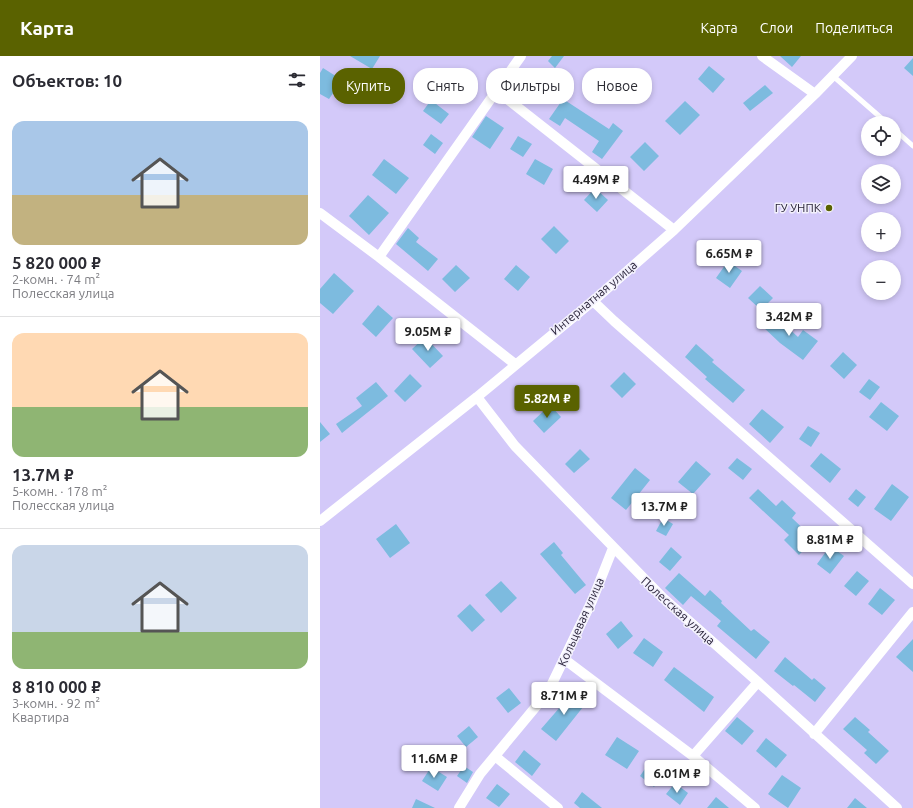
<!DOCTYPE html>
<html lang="ru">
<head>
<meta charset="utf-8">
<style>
  body { margin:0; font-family:Ubuntu,sans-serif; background:#f2f2f3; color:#2b2b33; height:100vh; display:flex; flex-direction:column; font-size:15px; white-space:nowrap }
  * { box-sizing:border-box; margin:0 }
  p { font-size:13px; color:#7c7c81 }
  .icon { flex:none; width:22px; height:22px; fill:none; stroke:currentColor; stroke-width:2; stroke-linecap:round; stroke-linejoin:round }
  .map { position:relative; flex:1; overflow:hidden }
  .panel { display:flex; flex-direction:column; background:#fff; width:320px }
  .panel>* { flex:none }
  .top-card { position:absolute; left:12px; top:12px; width:380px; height:36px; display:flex; gap:8px }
  .controls { position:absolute; left:541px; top:60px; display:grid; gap:8px }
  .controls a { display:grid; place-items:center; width:40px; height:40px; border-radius:50%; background:#fff; box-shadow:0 2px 6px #0003; font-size:20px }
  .price { position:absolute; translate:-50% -34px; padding:0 9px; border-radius:4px; background:#fff; color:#222; font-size:13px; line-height:26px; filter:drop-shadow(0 1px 2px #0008) }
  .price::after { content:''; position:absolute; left:50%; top:24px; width:12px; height:9px; margin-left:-6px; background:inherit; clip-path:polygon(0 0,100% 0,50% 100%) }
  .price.selected { background:#5a6200; color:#fff }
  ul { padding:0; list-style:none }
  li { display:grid; align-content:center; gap:8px; height:212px; padding:0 12px }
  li+li { border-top:1px solid #e1e1e2 }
  li span { display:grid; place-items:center; height:124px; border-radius:12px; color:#555 }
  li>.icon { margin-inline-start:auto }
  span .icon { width:72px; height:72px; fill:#fffc; stroke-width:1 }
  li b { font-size:17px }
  h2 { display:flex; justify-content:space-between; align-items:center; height:48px; padding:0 12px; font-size:17px }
  .pill { padding:0 14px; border-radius:16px; background:#fff; box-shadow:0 2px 6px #0003; font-size:14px; line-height:36px }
  .pill.selected { background:#5a6200; color:#fff }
  header { display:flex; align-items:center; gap:24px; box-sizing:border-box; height:56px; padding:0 20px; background:#5a6200; color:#fff }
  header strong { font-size:19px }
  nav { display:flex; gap:22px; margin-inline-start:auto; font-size:14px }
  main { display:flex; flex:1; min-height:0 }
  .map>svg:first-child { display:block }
  .building { fill:#7dbbdf }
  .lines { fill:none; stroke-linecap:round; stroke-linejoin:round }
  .lane { stroke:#fff; stroke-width:5 }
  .street { stroke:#fff; stroke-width:10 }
  .poi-dot { fill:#5a6200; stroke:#f2f0fc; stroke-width:1.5 }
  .labels { text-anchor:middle; stroke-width:3; stroke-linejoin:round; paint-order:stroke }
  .poi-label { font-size:12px; fill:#241e34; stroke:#f2f0fc; text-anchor:end }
  .street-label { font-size:12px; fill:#241e34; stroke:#f2f0fc }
</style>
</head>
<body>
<header>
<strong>Карта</strong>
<nav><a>Карта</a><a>Слои</a><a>Поделиться</a></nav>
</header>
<main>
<section class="panel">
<h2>Объектов: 10<svg class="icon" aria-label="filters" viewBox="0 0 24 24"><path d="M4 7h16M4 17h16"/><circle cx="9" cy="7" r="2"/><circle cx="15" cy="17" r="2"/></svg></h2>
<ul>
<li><span style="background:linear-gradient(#a9c7e8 60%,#c2b280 0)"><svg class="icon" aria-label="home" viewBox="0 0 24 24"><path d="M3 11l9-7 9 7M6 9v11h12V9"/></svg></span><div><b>5 820 000 ₽</b><p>2-комн. · 74 m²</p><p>Полесская улица</p></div></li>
<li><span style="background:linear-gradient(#ffd9b3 60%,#8fb573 0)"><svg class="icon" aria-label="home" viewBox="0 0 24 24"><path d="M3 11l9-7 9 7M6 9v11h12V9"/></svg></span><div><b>13.7M ₽</b><p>5-комн. · 178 m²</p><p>Полесская улица</p></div></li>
<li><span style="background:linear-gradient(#c9d6e8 70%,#8fb573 0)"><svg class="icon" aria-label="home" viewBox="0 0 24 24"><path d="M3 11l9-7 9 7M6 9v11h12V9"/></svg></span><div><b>8 810 000 ₽</b><p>3-комн. · 92 m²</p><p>Квартира</p></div></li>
</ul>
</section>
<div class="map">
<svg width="593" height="752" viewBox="0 0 593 752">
  <rect width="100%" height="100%" fill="#d3c9f9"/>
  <path class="building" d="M 30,0 L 60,0 L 52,13 Z
    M 232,0 L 244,0 L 235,12 L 228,5 Z
    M 460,0 L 481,0 L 472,11 Z
    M 593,2 L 593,20 L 584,12 Z
    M 389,10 L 405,23 L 393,37 L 378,23 Z
    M 3,12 L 22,24 L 9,43 L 0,38 L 0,17 Z
    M 204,22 L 221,33 L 214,44 L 197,34 Z
    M 445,29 L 453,37 L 430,55 L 423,47 Z
    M 243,43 L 289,73 L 293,67 L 303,75 L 282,103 L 272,96 L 279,85 L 245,62 L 240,70 L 229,63 Z
    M 111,44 L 129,58 L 121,68 L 103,55 Z
    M 365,45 L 380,59 L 360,79 L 345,65 Z
    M 166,60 L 184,72 L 170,93 L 152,81 Z
    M 111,78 L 123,87 L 115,98 L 103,89 Z
    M 198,80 L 212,88 L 203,101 L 190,93 Z
    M 325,86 L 339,100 L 324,115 L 310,101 Z
    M 64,103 L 89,122 L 76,138 L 52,119 Z
    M 215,103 L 233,113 L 224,129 L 206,118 Z
    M 275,132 L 288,144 L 277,156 L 264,144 Z
    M 48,139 L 69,157 L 49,179 L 29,160 Z
    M 234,170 L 249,185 L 236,198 L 221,183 Z
    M 88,172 L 99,182 L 96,186 L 118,203 L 108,215 L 76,188 Z
    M 408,205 L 422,215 L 410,232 L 396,222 Z
    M 136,209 L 150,222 L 135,236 L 122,223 Z
    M 196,209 L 210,221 L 198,235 L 184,223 Z
    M 14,217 L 34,235 L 13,258 L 0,247 L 0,233 Z
    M 440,230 L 453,242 L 441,254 L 428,242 Z
    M 58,249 L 73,262 L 56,281 L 42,268 Z
    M 451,256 L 478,281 L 483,274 L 498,285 L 483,304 L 460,287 L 440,268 Z
    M 105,281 L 123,300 L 110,312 L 92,293 Z
    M 376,288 L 394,304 L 392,306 L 425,334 L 413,347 L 385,323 L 387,321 L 365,301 Z
    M 523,296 L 537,309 L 524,323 L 510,310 Z
    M 304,316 L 316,328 L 302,342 L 290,330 Z
    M 90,318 L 102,330 L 85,346 L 74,335 Z
    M 549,323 L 560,331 L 550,344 L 539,336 Z
    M 56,326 L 68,340 L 22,377 L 16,368 L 42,350 L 36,342 Z
    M 561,346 L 579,360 L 567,375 L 549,361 Z
    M 230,349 L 241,361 L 224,377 L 213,365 Z
    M 442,353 L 464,371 L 450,387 L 429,368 Z
    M 0,366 L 10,378 L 0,386 Z
    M 488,370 L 500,377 L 491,391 L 479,383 Z
    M 260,393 L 270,403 L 254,417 L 245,408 Z
    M 501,397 L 521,413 L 510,427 L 490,410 Z
    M 417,402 L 432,413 L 423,424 L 408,412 Z
    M 376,405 L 391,418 L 373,438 L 358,426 Z
    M 315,412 L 330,424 L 306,454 L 291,442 Z
    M 572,428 L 589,441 L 571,465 L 554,453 Z
    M 438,433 L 456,450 L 462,444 L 476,457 L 472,462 L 494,483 L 479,499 L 464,484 L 469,479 L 429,442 Z
    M 536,433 L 546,441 L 538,451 L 528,443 Z
    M 343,462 L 353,468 L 346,480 L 336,475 Z
    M 76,468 L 90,487 L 70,502 L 56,483 Z
    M 234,486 L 243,497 L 241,499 L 266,529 L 255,538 L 220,498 Z
    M 510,490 L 524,500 L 510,518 L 497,508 Z
    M 351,491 L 362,501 L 350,515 L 339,506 Z
    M 537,515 L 549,525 L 536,540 L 524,530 Z
    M 359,517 L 385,540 L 390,534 L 402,545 L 401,547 L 431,575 L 434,573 L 450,586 L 436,603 L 397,570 L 401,565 L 371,540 L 363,549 L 345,532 Z
    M 181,525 L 197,542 L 181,557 L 165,539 Z
    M 560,532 L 575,544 L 562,559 L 548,548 Z
    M 150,548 L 165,564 L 152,576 L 137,560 Z
    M 301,565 L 313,580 L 298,593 L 286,578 Z
    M 324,582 L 343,596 L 333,611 L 313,597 Z
    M 593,583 L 593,616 L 576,601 Z
    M 465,601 L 492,624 L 494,622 L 506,632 L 495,646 L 474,629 L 473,630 L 454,615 Z
    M 354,611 L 394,641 L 384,656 L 344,624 Z
    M 189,632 L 201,647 L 188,657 L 176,642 Z
    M 254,635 L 267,646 L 236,685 L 221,673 Z
    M 417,661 L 434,675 L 422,689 L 405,675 Z
    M 535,661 L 550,674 L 548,676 L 569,695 L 556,708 L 544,697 L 547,694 L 523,673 Z
    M 149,670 L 158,681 L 146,691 L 137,680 Z
    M 297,681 L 319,695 L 307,713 L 285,699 Z
    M 446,682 L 467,699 L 456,712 L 436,695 Z
    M 204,694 L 221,708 L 212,720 L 195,706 Z
    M 329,707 L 344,718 L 334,731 L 320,720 Z
    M 144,710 L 153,716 L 147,727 L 137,720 Z
    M 111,711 L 127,721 L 118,735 L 102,725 Z
    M 462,719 L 481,732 L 468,752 L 448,738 Z
    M 355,727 L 368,737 L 360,749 L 346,738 Z
    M 177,728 L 190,738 L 179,751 L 166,742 Z
    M 262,736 L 282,752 L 260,752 L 254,747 Z
    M 396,741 L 409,752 L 387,752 Z
    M 535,742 L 547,752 L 527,752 Z
    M 96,743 L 115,752 L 92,752 Z"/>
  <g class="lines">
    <path class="lane" d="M 513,20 L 567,67
      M 574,73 L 593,90"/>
    <path class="street" d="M 442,0 L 495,38
      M 177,35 L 354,174
      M 0,157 L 59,201 L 195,308
      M 59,201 L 201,0
      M 273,245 L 294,265 L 593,528
      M 157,341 L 195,390 L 343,542 L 438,626 L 577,752
      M 0,465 L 157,341 L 273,245 L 354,174 L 495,38 L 532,0
      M 244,603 L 373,700 L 435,752
      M 494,678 L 593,556
      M 175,700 L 238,752
      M 373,700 L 438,626
      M 139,752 L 160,718 L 228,636 L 272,545 L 293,492"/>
  </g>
  <circle class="poi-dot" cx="509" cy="152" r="4"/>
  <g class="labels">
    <g class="poi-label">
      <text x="501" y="156">ГУ УНПК</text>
    </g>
    <g class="street-label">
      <text transform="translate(274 242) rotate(-40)" y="4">Интернатная улица</text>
      <text transform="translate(358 555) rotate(42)" y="4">Полесская улица</text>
      <text transform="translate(261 566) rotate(-66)" y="4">Кольцевая улица</text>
    </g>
  </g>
</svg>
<div class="controls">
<a><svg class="icon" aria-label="locate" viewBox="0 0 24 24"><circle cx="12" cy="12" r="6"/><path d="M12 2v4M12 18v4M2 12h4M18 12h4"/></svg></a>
<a><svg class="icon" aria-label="layers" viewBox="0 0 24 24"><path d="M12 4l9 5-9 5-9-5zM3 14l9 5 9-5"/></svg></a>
<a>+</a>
<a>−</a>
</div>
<b class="price" style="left:276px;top:144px">4.49M ₽</b>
<b class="price" style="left:409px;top:218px">6.65M ₽</b>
<b class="price" style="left:469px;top:281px">3.42M ₽</b>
<b class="price" style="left:108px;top:296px">9.05M ₽</b>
<b class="price selected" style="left:227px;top:363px">5.82M ₽</b>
<b class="price" style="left:344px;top:471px">13.7M ₽</b>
<b class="price" style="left:510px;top:504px">8.81M ₽</b>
<b class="price" style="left:244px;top:660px">8.71M ₽</b>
<b class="price" style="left:114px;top:723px">11.6M ₽</b>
<b class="price" style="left:357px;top:738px">6.01M ₽</b>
<div class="top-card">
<a class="pill selected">Купить</a>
<a class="pill">Снять</a>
<a class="pill">Фильтры</a>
<a class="pill">Новое</a>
</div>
</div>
</main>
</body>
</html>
